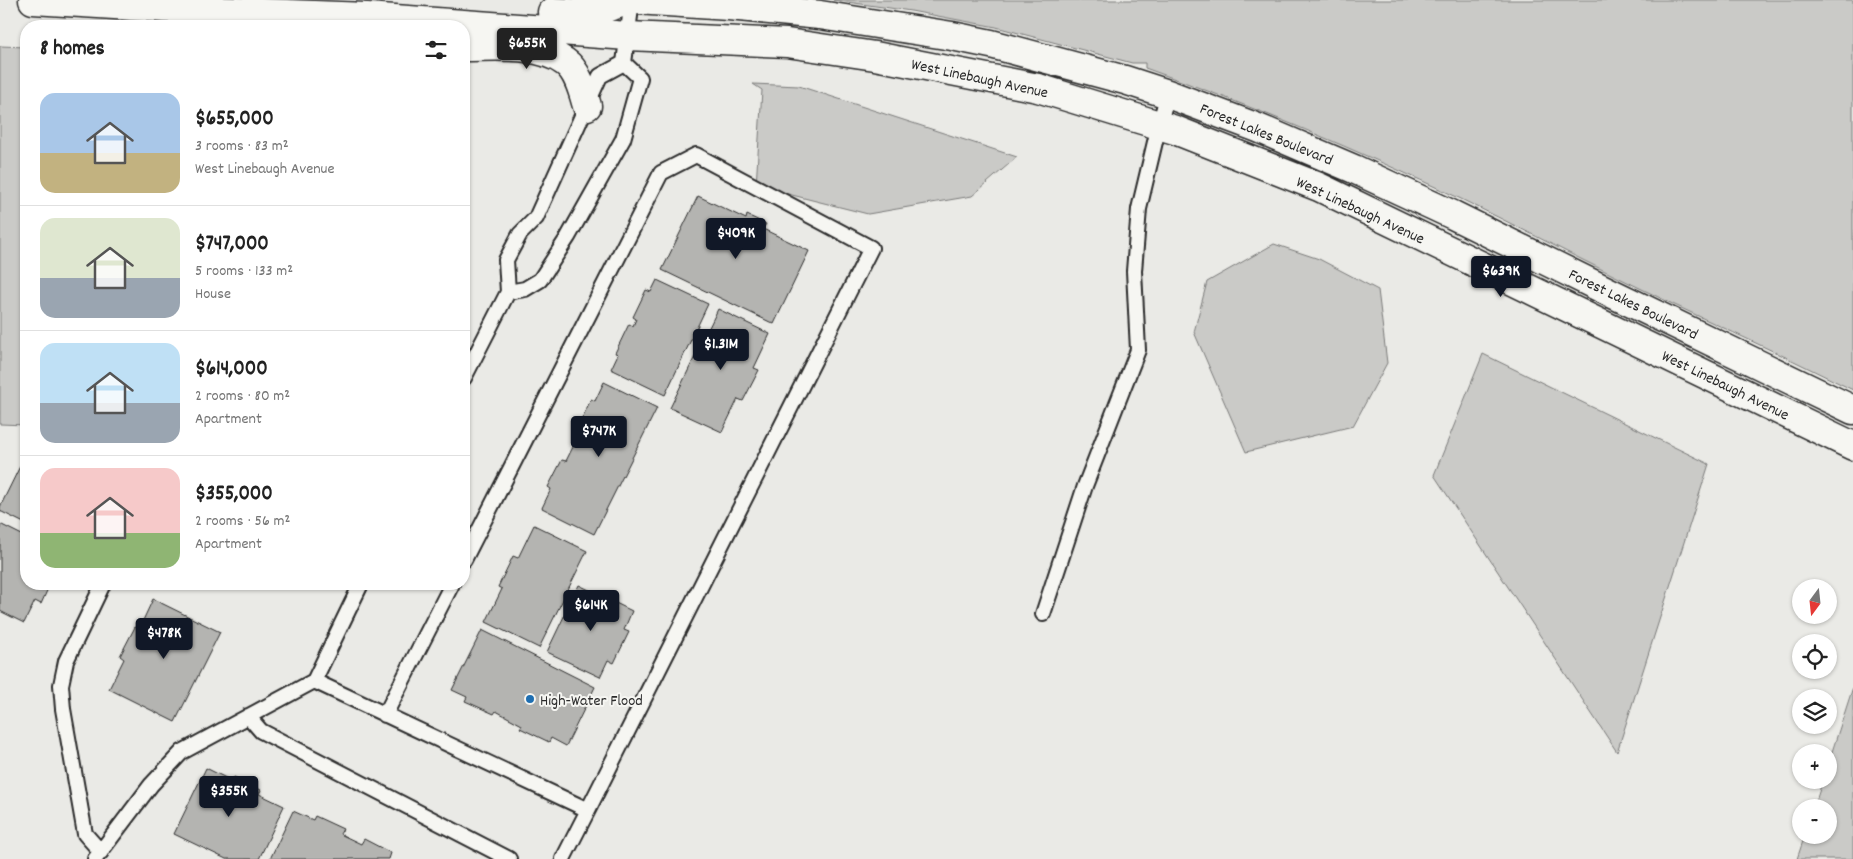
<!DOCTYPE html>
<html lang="en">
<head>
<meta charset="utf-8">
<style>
  body { margin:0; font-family:Dekko,sans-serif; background:#f6f6f6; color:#222; height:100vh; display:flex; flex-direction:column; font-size:19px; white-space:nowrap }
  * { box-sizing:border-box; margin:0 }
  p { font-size:16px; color:#767676 }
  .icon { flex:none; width:28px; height:28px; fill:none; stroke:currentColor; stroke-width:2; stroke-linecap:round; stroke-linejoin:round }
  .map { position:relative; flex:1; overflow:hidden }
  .sheet { position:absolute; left:20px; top:20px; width:450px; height:570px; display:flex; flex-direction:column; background:#fff; border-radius:20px; box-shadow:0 1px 4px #0004 }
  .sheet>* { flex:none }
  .needle { width:32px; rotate:195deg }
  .buttons { position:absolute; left:1792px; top:579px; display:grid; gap:10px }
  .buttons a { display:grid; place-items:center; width:45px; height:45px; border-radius:50%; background:#fff; box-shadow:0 1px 4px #0004; font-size:25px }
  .price { position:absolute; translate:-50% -42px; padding:0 11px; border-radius:5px; background:#111827; color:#fff; font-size:16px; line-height:32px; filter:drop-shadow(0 1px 2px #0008) }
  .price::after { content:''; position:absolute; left:50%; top:30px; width:15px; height:11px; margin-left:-8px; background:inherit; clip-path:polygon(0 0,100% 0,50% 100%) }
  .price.current { background:#222; color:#fff }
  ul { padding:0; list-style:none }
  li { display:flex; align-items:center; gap:15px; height:125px; padding:0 20px }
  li+li { border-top:1px solid #e0e0e0 }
  li span { display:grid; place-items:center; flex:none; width:140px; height:100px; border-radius:15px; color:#555 }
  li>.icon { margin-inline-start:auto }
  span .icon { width:60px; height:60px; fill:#fffc; stroke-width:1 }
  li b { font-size:21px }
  h2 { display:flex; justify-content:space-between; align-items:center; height:60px; padding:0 20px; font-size:21px }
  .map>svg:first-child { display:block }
  .green { fill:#cacac7; stroke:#7a7a79 }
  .building { fill:#b4b4b1; stroke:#2b2b2b }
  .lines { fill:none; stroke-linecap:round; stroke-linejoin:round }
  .service-casing { stroke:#2b2b2b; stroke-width:18 }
  .secondary-casing { stroke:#2b2b2b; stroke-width:31 }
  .service { stroke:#f6f6f2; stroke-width:14 }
  .secondary { stroke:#f6f6f2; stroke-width:28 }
  .poi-dot { fill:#1f6fb2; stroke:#f6f6f2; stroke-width:2 }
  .labels { text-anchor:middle; stroke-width:4; stroke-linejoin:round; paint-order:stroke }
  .street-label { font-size:16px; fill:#2b2b2b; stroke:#f6f6f2 }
  .poi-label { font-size:16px; fill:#2b2b2b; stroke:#f6f6f2; text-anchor:start }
</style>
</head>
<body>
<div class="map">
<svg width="1853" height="859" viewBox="0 0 1853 859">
  <rect width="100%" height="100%" fill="#eaeae6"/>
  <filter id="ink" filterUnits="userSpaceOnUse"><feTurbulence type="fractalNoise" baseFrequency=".02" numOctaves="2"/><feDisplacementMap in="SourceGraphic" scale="10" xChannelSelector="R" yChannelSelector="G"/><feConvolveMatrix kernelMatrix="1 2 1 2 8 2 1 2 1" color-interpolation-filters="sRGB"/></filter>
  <g filter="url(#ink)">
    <path class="green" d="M 833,0 L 1853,0 L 1853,390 C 1774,350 1693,315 1613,275 C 1562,250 1511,223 1459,198 C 1357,150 1253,106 1145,68 L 1145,63 L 1132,63 L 996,27 L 911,11 Z
      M 0,46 L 26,47 L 26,425 L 0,424 Z
      M 753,84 L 799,86 L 1017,157 L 972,196 L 868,214 L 756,186 L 762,90 Z
      M 1274,244 L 1319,259 L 1378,290 L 1387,363 L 1353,426 L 1246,452 L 1194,332 L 1207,282 Z
      M 1483,354 L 1709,464 L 1617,752 L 1434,475 Z
      M 1853,687 L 1853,859 L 1797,859 L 1805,835 L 1829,835 L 1829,808 L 1814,807 L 1823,780 L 1829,780 L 1829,761 Z"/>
    <path class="building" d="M 698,196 L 746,219 L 747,215 L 766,224 L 763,229 L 809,251 L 774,324 L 662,270 Z
      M 657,280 L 708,304 L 665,395 L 611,369 L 618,354 L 615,353 L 629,324 L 633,326 L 636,319 L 633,317 L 646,290 L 651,292 Z
      M 718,309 L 770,334 L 754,368 L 759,370 L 743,401 L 738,399 L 722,432 L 670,408 Z
      M 604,382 L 657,408 L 594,534 L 542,508 L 551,489 L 548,487 L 562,460 L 566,461 L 582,429 L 578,427 L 591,399 L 595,401 Z
      M 26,454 L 26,524 L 0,511 L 0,507 Z
      M 0,524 L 26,537 L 26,584 L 50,584 L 41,604 L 35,601 L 24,623 L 0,611 Z
      M 534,525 L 587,551 L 539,648 L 486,622 L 502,589 L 498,587 L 513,556 L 518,558 Z
      M 579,585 L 632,611 L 624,630 L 629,632 L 614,663 L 608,660 L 600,677 L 547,652 Z
      M 153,599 L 220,632 L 175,722 L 109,689 L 124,659 L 120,656 L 135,627 L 139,629 Z
      M 482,630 L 595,687 L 566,746 L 551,738 L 549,742 L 520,728 L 522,725 L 496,711 L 494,714 L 465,701 L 467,697 L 452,690 Z
      M 206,768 L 232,781 L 234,777 L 261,790 L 259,794 L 284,806 L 259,859 L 226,859 L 174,834 Z
      M 293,811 L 313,820 L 315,816 L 343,829 L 340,834 L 361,844 L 364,839 L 391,853 L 389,859 L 270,859 Z"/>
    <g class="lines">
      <defs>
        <path id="service" d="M 624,63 L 632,0
          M 508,292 L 525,289 L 540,280 L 568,237 L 623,139 L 640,78 L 624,63
          M 464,378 L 508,292 L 506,260 L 520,234 L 536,218 L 600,76 L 624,63
          M 1043,614 L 1085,486 L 1138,350 L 1134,271 L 1139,209 L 1159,125 L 1168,94
          M 314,681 L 588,810 L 871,248 L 696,155 L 661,173 L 464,560
          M 385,715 L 452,584
          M 248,716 L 261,731 L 509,859
          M 101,852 L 85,834 L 63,709 L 61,685 L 66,661 L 103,584
          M 95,859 L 151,785 L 182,752 L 314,681 L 361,584
          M 563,859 L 588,810"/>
        <path id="secondary" d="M 33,0 L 212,11 L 367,17 L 628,36 L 787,43 L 875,56 L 1038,88 L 1175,130 L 1319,187 L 1853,446
          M 636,0 L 729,6 L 820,15 L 952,36 L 991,44 L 1125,80 L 1168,94 L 1258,128 L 1354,169 L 1453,215 L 1609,292 L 1853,410
          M 552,12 L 585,14 L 631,0
          M 464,47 C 496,47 538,42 565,62 C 578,71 583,92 587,106"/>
      </defs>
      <use href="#service" class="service-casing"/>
      <use href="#secondary" class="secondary-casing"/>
      <use href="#service" class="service"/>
      <use href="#secondary" class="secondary"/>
    </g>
  </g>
  <circle class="poi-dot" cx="530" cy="699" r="5"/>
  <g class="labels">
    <g class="street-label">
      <text transform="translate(980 77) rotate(12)" y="6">West Linebaugh Avenue</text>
      <text transform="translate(1267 133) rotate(22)" y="6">Forest Lakes Boulevard</text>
      <text transform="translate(1361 209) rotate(25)" y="6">West Linebaugh Avenue</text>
      <text transform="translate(1634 303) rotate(26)" y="6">Forest Lakes Boulevard</text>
      <text transform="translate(1726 384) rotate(26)" y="6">West Linebaugh Avenue</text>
    </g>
    <g class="poi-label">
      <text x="540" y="705">High-Water Flood</text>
    </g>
  </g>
</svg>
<div class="buttons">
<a><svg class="needle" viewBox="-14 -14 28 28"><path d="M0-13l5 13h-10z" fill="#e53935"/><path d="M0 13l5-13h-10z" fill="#767676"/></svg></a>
<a><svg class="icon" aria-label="locate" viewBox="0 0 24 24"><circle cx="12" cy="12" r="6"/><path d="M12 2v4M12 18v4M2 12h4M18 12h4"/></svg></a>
<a><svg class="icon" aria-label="layers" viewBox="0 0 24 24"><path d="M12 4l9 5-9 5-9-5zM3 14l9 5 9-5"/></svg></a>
<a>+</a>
<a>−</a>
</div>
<b class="price current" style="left:527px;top:70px">$655K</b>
<b class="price" style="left:736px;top:260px">$409K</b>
<b class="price" style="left:1501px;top:298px">$639K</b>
<b class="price" style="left:721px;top:371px">$1.31M</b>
<b class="price" style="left:599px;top:458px">$747K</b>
<b class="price" style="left:591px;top:632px">$614K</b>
<b class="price" style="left:164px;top:660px">$478K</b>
<b class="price" style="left:229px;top:818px">$355K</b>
<section class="sheet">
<h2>8 homes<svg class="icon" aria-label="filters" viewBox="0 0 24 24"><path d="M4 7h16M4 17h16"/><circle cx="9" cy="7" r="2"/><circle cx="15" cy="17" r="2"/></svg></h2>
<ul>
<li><span style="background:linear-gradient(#a9c7e8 60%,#c2b280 0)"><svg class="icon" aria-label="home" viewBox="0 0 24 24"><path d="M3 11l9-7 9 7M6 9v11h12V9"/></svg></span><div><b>$655,000</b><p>3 rooms · 83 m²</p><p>West Linebaugh Avenue</p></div></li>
<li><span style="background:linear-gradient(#dfe7d0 60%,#9aa5b1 0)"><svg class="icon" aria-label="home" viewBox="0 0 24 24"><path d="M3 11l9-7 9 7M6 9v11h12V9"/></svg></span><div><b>$747,000</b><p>5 rooms · 133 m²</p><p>House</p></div></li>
<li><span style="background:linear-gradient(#bfe0f5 60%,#9aa5b1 0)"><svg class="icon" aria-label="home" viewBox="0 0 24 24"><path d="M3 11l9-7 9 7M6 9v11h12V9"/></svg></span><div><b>$614,000</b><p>2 rooms · 80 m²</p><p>Apartment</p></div></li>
<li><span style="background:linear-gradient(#f6c9c9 65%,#8fb573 0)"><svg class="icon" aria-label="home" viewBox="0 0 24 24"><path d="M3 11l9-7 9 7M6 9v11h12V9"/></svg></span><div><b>$355,000</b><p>2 rooms · 56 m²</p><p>Apartment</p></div></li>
</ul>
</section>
</div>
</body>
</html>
